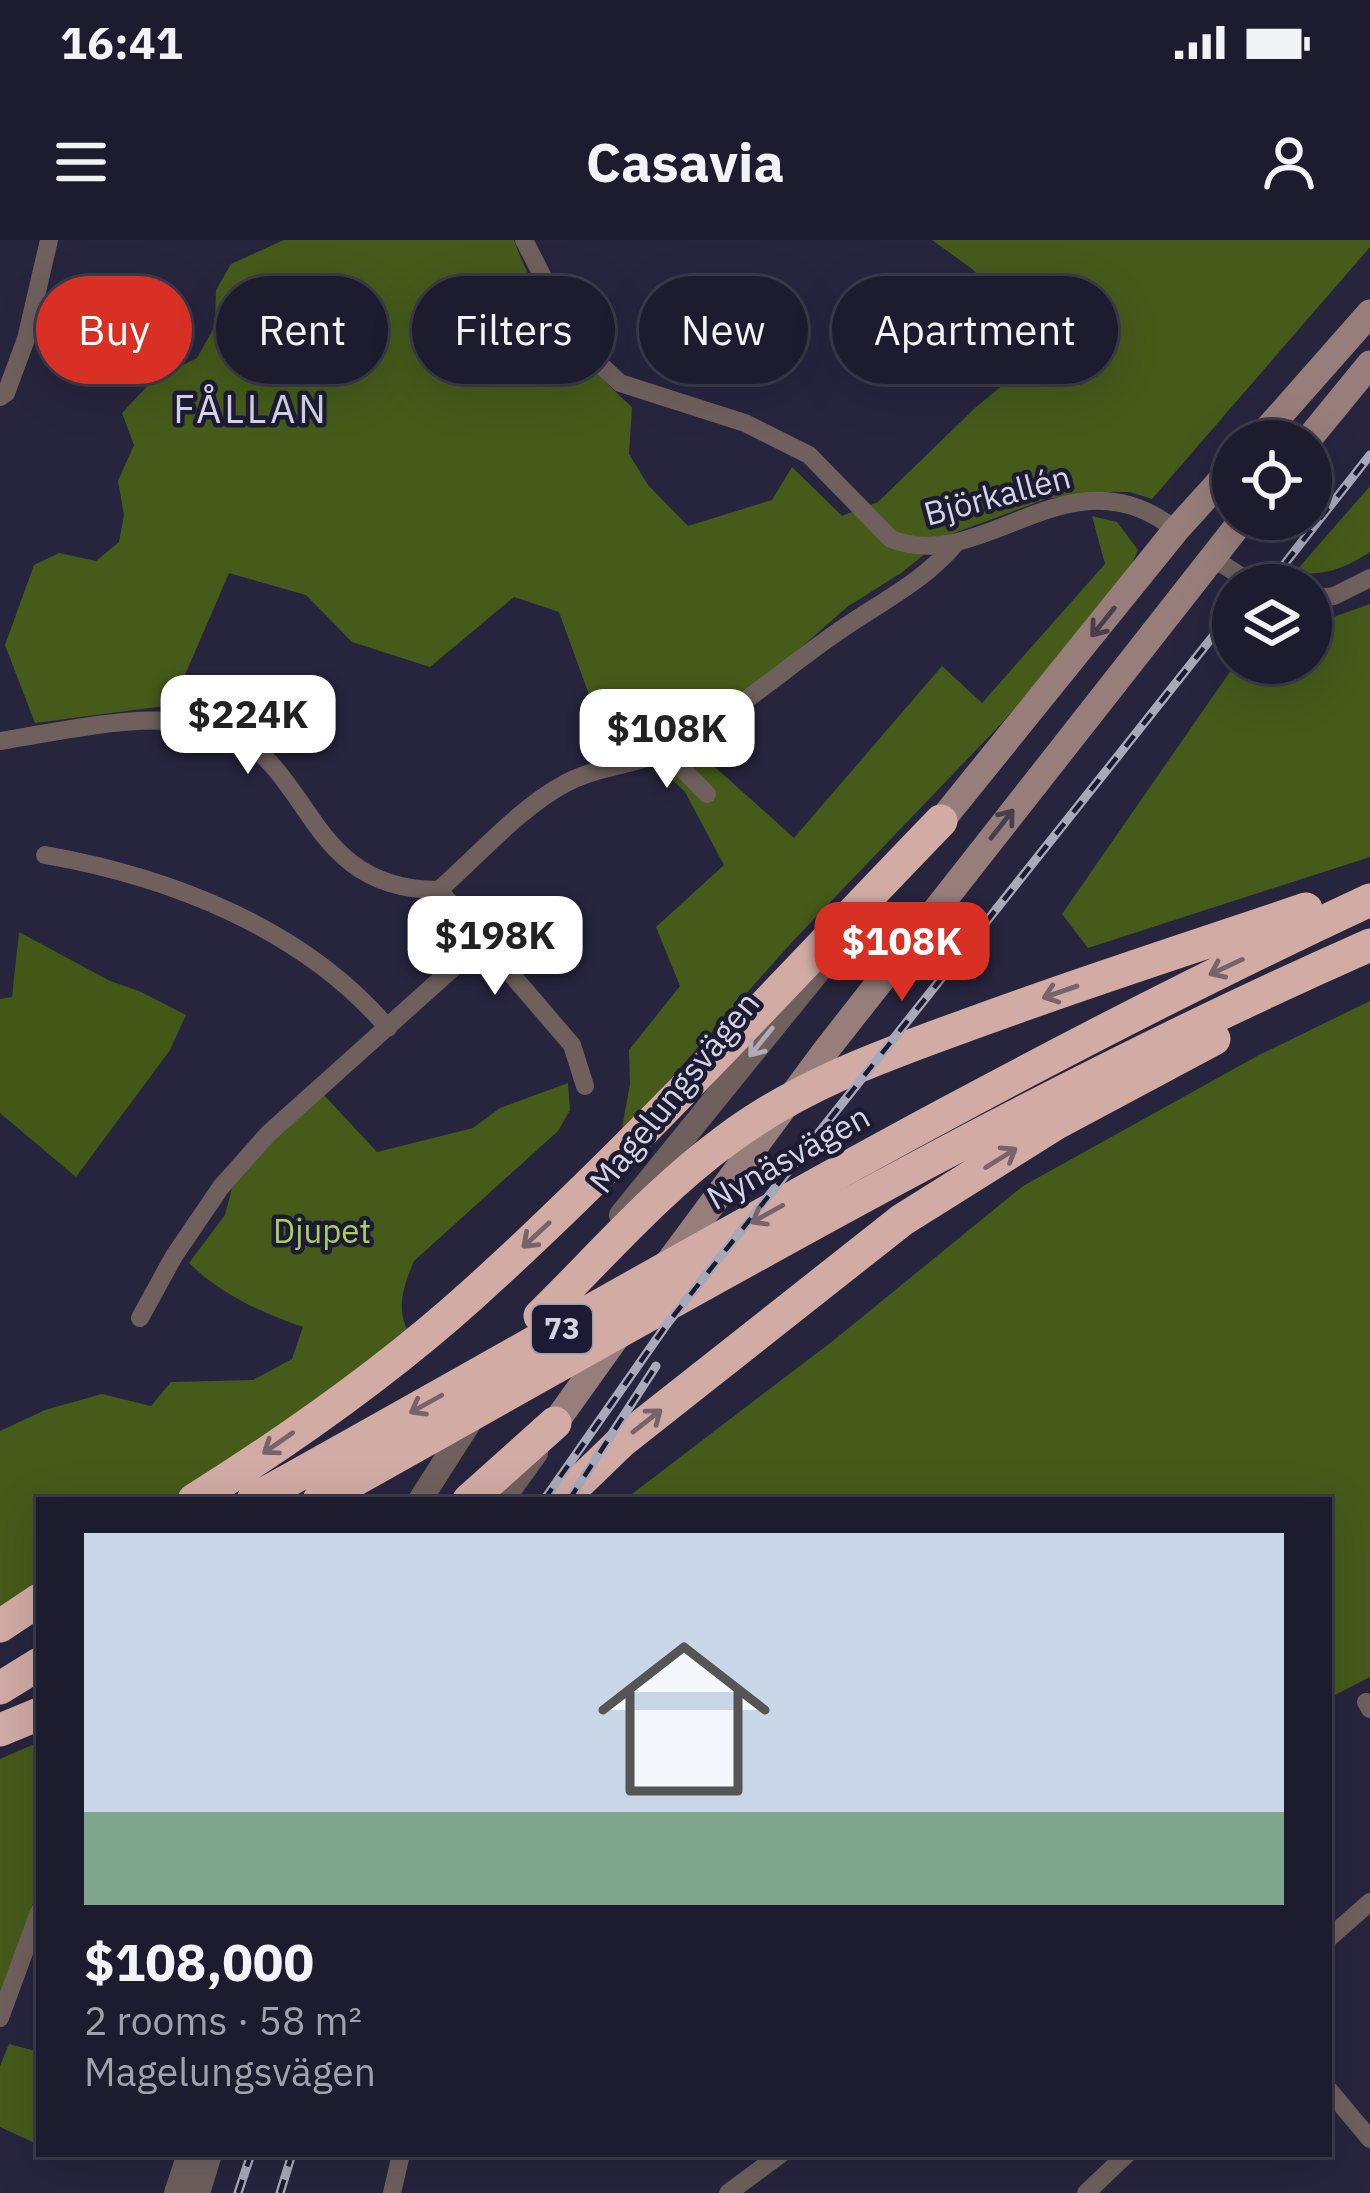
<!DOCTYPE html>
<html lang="en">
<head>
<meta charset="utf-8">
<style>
  body { margin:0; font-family:"IBM Plex Sans",sans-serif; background:#2a293a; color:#f1f3f6; height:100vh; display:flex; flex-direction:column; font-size:45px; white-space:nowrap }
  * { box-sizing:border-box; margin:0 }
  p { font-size:39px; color:#a0a1aa }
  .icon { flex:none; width:66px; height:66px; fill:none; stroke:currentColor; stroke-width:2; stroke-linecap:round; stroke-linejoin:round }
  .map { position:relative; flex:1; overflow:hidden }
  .drawer { position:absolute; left:36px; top:1257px; width:1296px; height:660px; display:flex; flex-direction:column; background:#1d1c2e; border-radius:0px; box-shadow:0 12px 48px #0002,0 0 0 3px #3b3a4a }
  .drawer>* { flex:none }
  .banner { position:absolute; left:36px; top:36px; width:1299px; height:108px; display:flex; gap:24px }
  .tools { position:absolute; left:1212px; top:180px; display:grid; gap:24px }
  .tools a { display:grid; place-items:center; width:120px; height:120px; border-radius:50%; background:#1d1c2e; box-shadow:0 12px 48px #0002,0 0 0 3px #3b3a4a; font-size:60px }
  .price { position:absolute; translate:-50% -102px; padding:0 27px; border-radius:24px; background:#fff; color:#222; font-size:39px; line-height:78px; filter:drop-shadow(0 3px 6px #0008) }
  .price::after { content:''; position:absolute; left:50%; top:72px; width:36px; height:27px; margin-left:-18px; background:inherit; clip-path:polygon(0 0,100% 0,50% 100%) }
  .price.current { background:#d93025; color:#fff }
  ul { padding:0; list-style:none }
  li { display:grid; align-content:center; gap:24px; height:636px; padding:0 48px }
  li+li { border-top:3px solid #3b3a4a }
  li span { display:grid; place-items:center; height:372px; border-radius:0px; color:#555 }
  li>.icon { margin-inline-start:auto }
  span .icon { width:216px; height:216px; fill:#fffc; stroke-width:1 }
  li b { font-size:51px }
  .chip { padding:0 42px; border-radius:54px; background:#1d1c2e; box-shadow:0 12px 48px #0002,0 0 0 3px #3b3a4a; font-size:42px; line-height:108px }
  .chip.current { background:#d93025; color:#fff }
  .status { display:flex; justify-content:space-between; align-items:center; height:84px; padding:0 60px; background:#1d1c2e; direction:ltr }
  .status svg { height:33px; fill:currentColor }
  header { display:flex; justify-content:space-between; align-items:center; height:156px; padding:0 48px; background:#1d1c2e; font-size:54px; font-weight:700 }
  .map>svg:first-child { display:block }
  .green { fill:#435717 }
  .forest { fill:#465a1a }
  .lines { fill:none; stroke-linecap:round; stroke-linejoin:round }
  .minor { stroke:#6f605d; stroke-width:18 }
  .tertiary { stroke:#6f605d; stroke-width:24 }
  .secondary { stroke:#977e7a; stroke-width:27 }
  .motorway { stroke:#d1aba4; stroke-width:33 }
  .rail-casing { stroke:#a9a9bc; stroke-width:9 }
  .rail { stroke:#1d1b33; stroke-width:4.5; stroke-dasharray:14; stroke-linecap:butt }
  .oneway { stroke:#483e4c }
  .oneway2 { stroke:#77636c }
  .oneway3 { stroke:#b1abb5 }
  .labels { text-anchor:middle; stroke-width:9; stroke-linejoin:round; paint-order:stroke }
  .shield { fill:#1d1b33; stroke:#9d9cb0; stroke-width:3 }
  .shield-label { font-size:30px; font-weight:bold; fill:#d4d4e5 }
  .street-label { font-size:33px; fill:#d4d4e5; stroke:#1d1b33 }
  .park-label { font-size:33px; fill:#aacf60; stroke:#1d1b33 }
  .quarter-label { font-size:39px; letter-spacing:3px; fill:#d4d4e5; stroke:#1d1b33 }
</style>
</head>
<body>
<div class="status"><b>16:41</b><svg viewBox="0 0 49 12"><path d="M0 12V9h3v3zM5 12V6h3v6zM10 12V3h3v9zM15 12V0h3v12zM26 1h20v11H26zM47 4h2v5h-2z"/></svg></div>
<header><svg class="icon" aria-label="menu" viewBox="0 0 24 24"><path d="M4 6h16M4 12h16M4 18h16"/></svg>Casavia<svg class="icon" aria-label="person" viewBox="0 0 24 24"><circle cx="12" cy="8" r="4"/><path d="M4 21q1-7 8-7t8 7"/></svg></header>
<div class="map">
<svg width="1370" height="1953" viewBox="0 0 1370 1953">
  <rect width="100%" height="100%" fill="#27253e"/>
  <path class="green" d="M 19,692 L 110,741 L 139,751 L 186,775 L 170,810 L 76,937 L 0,873 L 0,759 L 12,757 Z"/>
  <path class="forest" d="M 284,0 L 514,0 C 537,65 581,122 632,167 L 629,214 L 648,245 L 688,286 L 772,260 L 792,227 L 842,276 L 878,262 L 975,168 L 1038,116 L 1028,81 L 972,29 L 932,0 L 1370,0 L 1370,7 L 1152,259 L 1130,252 L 1101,252 L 1046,259 L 949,295 L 901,333 L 847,367 L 763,441 L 676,492 L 794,598 L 942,426 L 982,463 L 1105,324 L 1092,276 L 1117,282 L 1138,310 L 1126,338 L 1001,484 L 792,702 L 621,894 L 630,844 L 629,810 L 680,746 L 656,687 L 724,625 L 685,552 L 592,463 L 559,372 L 514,357 L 430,427 L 352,402 L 306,355 L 229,333 L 172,465 L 35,483 L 5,405 L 34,325 L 59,313 L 96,321 L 119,302 L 124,275 L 118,241 L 134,205 L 122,173 L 153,140 L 197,118 L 215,86 L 216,50 L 231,24 Z
    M 1370,246 L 1370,312 C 1345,328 1324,337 1295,332 Z
    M 1370,364 L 1370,617 L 1088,708 L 1062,674 L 1236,423 L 1311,423 L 1311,385 Z
    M 1370,761 L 1370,1437 L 1329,1458 L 1329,1260 L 624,1260 L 834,1100 L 1023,946 L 1259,815 Z
    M 568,843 L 570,870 L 558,891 L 414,1021 C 404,1044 395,1069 409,1093 L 265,1204 L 175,1260 L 39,1260 L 39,1344 L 0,1368 L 0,1191 L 45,1170 L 102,1154 L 151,1166 L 171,1142 L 253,1140 L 292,1119 L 303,1087 C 260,1072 222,1055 189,1023 L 225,975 L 232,948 L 275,899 L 323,854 L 377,912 L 473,888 L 500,868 Z
    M 39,1502 L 39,1647 L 0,1754 L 0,1519 Z
    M 9,1804 L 39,1812 L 39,1905 L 0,1887 L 0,1826 Z"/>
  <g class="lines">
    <path class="minor" d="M 524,0 L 576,102 L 620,143 L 745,183 L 809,215 L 891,299 C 985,336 1069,205 1176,290
      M 0,157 L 6,153 L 26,99 L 49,0
      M 1211,317 L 1255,345
      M 1311,359 L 1334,356 L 1370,338
      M 0,501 C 66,491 145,470 211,487 C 315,513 298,650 439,650
      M 664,510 L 707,554
      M 45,615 C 171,637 304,689 388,788
      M 439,650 C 479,615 519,568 566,543 C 598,526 632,526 662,512 C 724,482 774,437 829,398 C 871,367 922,344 955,304
      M 439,650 L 572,805 L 585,846
      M 140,1078 L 174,1016 L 221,947 L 268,894 L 482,702
      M 1366,1462 L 1370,1469
      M 1329,1698 L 1370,1662
      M 0,1778 L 39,1672
      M 1329,1850 L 1370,1899
      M 392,1953 L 401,1914
      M 728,1953 L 781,1914
      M 1086,1953 L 1127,1914"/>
    <path class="tertiary" d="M 621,975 L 826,722
      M 420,1260 L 473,1177
      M 502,1260 L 536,1213
      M 176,1953 L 189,1914
      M 198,1953 L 210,1914"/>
    <path class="secondary" d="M 1257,201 L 1370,73
      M 1307,201 L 1370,124
      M 941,581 L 1176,290 L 1233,227
      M 666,1026 L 827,809 L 1243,279
      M 555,1183 L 620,1092"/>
    <path class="motorway" d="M 540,1076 C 600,1017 657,951 725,901 C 799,845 884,815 970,784 C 1081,743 1194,707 1306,669
      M 194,1260 C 291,1199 388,1131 473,1054 C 637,906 787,740 941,581
      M 253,1260 C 623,1055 987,838 1370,660
      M 319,1260 C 665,1067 1007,865 1370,705
      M 469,1260 L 555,1183
      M 561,1260 L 622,1201 L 902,980 L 1055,884 L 1214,799
      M 0,1386 L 39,1360
      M 0,1448 L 39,1424
      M 0,1490 L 39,1474"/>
    <defs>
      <path id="rail" d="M 1268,345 L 1370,215
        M 544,1260 L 667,1084 L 1233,371
        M 569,1260 L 656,1126
        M 238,1953 L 251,1914
        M 280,1953 L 292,1914"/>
    </defs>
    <use href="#rail" class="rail-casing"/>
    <use href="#rail" class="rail"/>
  </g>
  <defs><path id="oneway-shaft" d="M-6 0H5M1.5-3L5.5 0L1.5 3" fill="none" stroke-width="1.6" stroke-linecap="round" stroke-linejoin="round" transform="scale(3)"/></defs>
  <g class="oneway">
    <use href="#oneway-shaft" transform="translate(1103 382) rotate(129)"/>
    <use href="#oneway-shaft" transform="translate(1002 584) rotate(-52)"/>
  </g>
  <g class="oneway2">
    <use href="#oneway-shaft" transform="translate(1226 727) rotate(155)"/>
    <use href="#oneway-shaft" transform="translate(1060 752) rotate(161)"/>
    <use href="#oneway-shaft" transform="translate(1001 918) rotate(-32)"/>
    <use href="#oneway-shaft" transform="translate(767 974) rotate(151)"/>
    <use href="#oneway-shaft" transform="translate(536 995) rotate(137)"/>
    <use href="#oneway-shaft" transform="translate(426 1164) rotate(151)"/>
    <use href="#oneway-shaft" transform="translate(647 1181) rotate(-38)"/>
    <use href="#oneway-shaft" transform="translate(278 1203) rotate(145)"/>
  </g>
  <use class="oneway3" href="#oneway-shaft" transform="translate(761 802) rotate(129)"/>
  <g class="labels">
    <rect class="shield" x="532" y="1065" width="60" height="48" rx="9"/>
    <g class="shield-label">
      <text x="562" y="1099">73</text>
    </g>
    <g class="street-label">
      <text transform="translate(997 255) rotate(-15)" y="12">Björkallén</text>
      <text transform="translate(674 852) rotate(-51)" y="12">Magelungsvägen</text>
      <text transform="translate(788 917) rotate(-29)" y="12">Nynäsvägen</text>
    </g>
    <g class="park-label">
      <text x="322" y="1003">Djupet</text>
    </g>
    <g class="quarter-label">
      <text x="251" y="183">FÅLLAN</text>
    </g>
  </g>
</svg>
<div class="tools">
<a><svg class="icon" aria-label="locate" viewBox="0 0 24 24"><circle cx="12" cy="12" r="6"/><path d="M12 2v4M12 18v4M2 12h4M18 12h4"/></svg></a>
<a><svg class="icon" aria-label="layers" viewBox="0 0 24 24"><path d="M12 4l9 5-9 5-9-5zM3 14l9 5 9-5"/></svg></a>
</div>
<b class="price" style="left:248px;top:537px">$224K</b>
<b class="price" style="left:667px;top:551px">$108K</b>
<b class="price" style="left:495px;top:758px">$198K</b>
<b class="price current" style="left:902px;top:764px">$108K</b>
<div class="banner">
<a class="chip current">Buy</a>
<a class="chip">Rent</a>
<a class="chip">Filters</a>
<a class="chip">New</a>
<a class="chip">Apartment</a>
</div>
<section class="drawer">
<ul>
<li><span style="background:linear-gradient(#c9d6e8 75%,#7fa58c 0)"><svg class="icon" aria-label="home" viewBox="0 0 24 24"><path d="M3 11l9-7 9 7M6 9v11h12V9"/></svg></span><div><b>$108,000</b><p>2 rooms · 58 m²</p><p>Magelungsvägen</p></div></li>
</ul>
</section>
</div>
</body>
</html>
